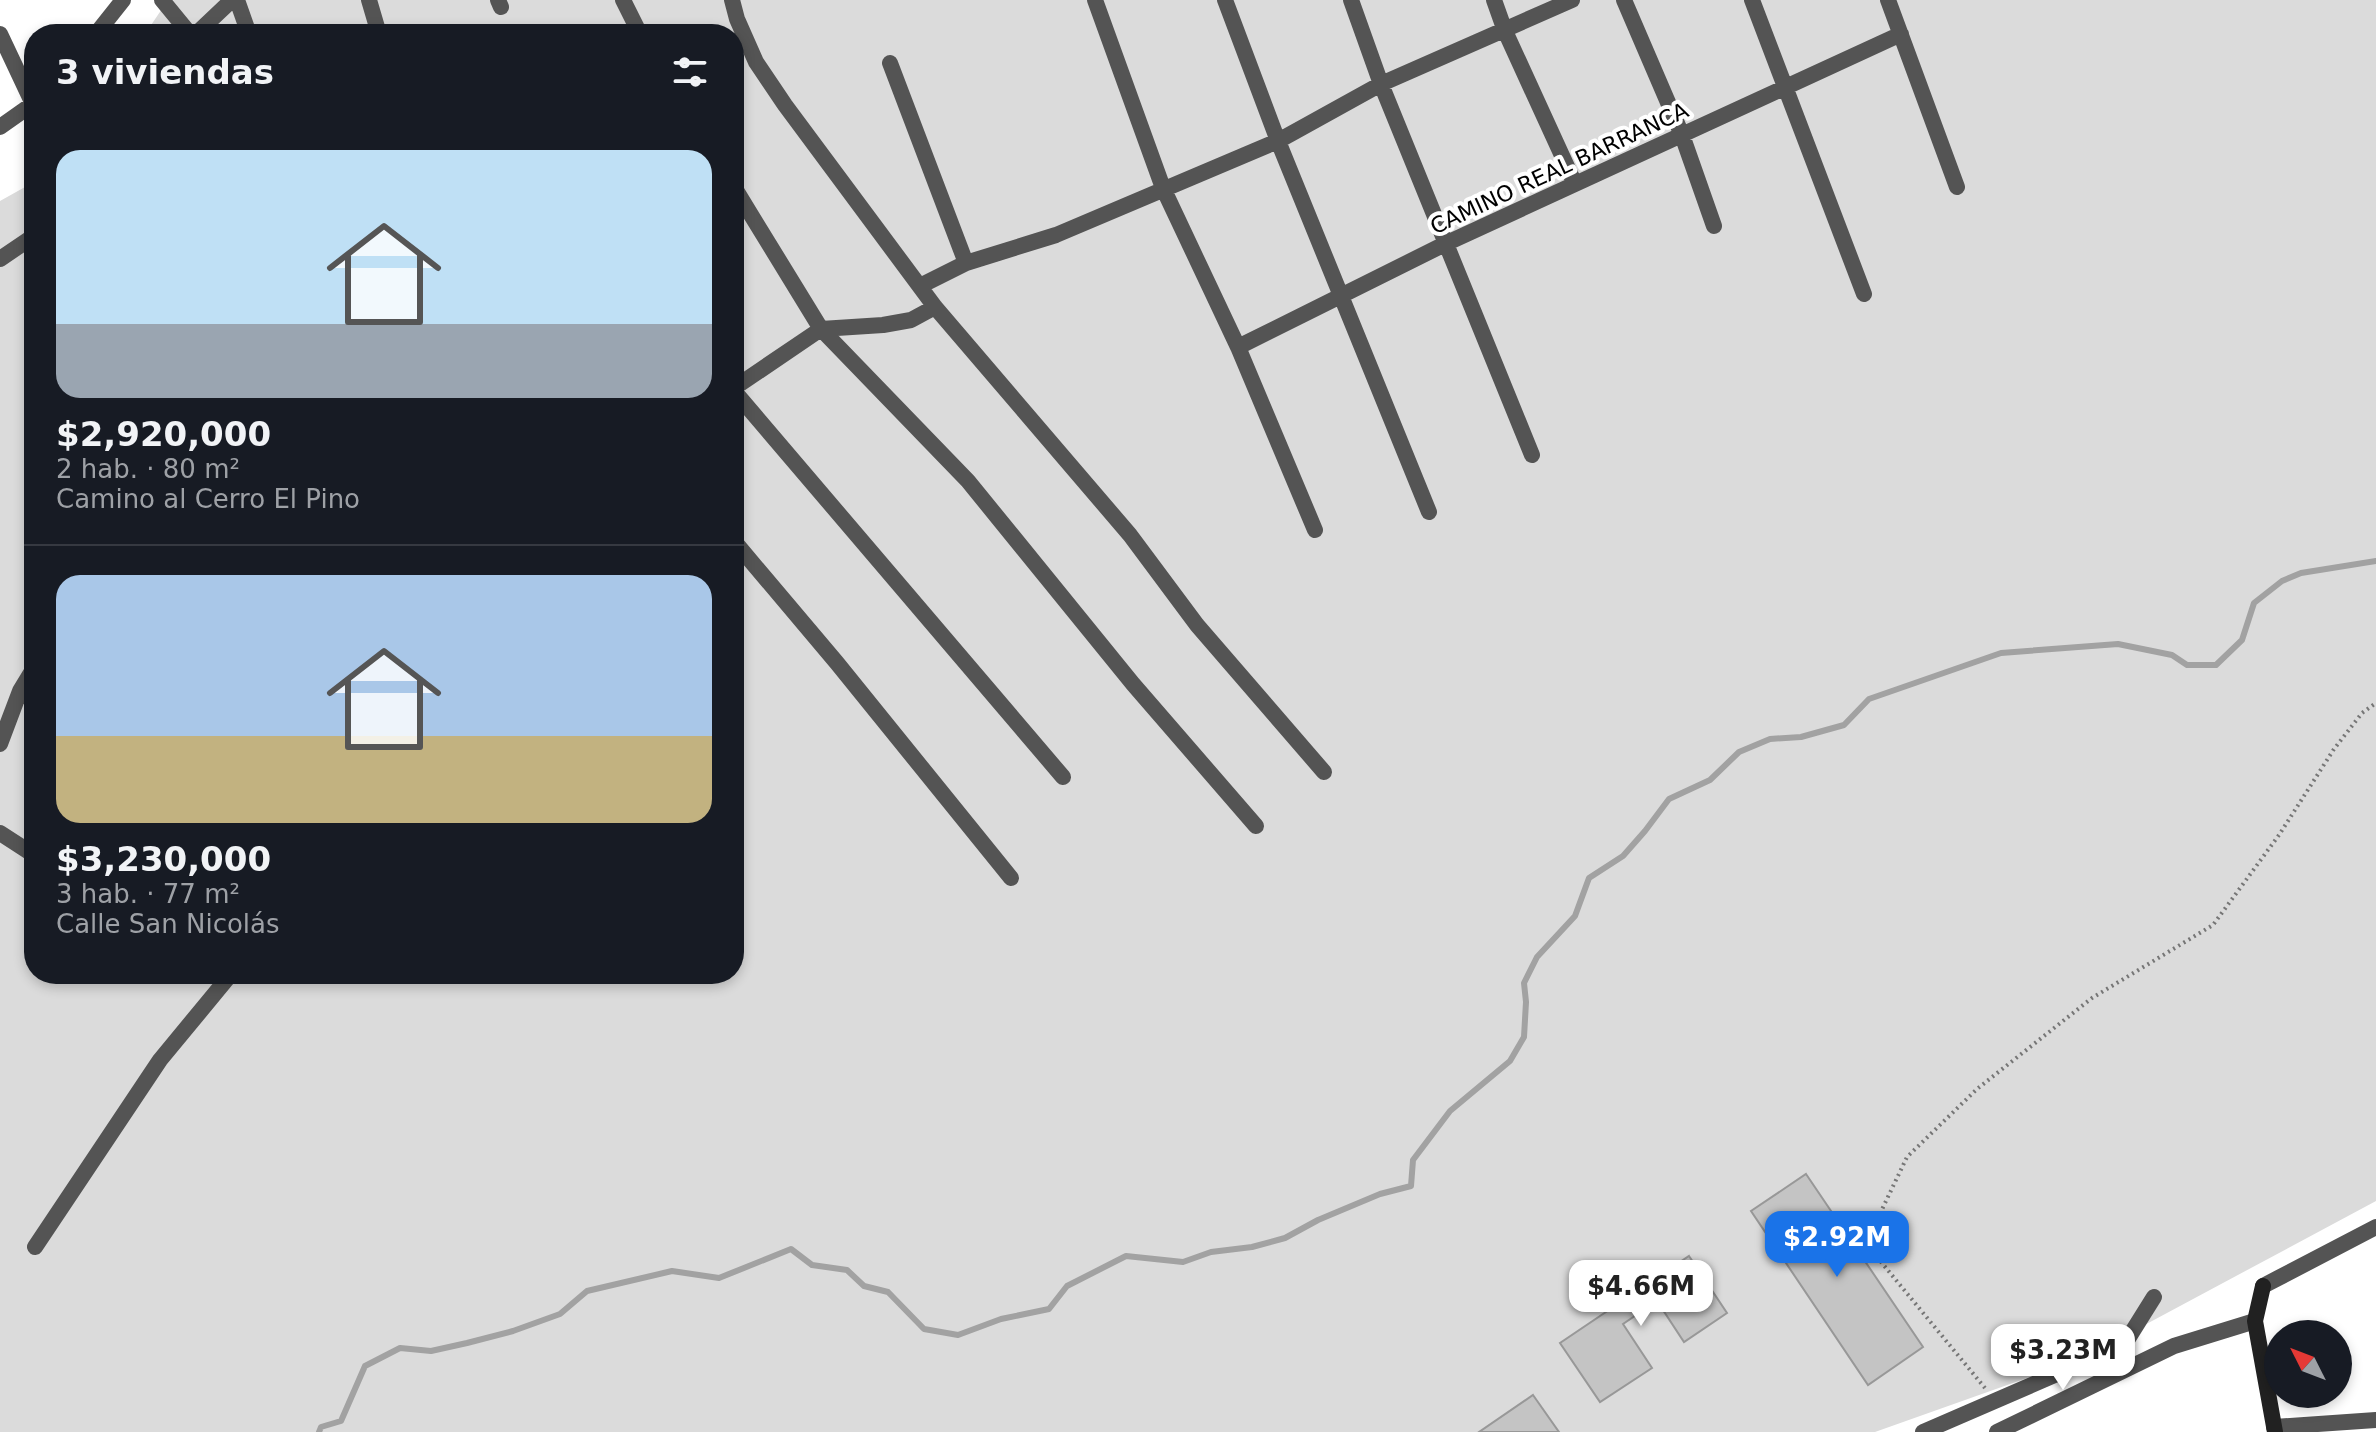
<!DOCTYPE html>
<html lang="es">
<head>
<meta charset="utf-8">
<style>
  body { margin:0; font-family:"DejaVu Sans",sans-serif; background:#242831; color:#f1f3f6; height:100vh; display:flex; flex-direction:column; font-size:30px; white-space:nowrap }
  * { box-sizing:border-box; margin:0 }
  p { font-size:26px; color:#9ea1a6 }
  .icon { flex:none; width:44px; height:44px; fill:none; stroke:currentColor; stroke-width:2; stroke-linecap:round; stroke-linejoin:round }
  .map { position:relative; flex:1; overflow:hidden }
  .sheet { position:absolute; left:24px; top:24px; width:720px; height:960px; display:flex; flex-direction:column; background:#171b24; border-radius:32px; box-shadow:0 4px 12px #0003 }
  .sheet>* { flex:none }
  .needle { width:52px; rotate:312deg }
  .controls { position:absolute; left:2264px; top:1320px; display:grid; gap:16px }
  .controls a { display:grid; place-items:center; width:88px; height:88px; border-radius:50%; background:#171b24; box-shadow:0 4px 12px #0003; font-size:40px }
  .price { position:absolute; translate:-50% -68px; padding:0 18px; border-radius:16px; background:#fff; color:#222; font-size:26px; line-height:52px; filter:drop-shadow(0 2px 4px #0008) }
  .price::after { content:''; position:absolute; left:50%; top:48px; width:24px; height:18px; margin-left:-12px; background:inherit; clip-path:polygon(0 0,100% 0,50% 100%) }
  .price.current { background:#1a73e8; color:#fff }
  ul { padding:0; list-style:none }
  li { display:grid; align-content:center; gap:16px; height:424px; padding:0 32px }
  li+li { border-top:2px solid #363941 }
  li span { display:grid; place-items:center; height:248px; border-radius:24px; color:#555 }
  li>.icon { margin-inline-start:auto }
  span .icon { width:144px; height:144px; fill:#fffc; stroke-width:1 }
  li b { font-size:34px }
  h2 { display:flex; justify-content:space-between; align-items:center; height:96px; padding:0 32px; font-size:34px }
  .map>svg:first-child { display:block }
  .green { fill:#dbdbdb }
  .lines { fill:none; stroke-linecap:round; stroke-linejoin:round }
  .stream { stroke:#a2a2a2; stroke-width:6 }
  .building { fill:#c4c4c4; stroke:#989898; stroke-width:2 }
  .path { stroke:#767676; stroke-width:4; stroke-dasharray:2 4; stroke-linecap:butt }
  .street { stroke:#545454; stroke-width:16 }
  .secondary { stroke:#212121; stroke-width:16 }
  .labels { text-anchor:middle; stroke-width:8; stroke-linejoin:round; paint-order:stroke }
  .street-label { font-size:22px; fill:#000; stroke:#fff }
</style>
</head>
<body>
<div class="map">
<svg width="2376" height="1432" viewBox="0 0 2376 1432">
  <rect width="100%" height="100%" fill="#fff"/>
  <path class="green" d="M 168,0 L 2376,0 L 2376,1201 L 2083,1358 L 1875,1432 L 0,1432 L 0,201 L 34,182 L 34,974 L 734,974 L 734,34 L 145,34 Z"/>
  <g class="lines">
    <path class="stream" d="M 319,1432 L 321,1427 L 341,1421 L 365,1366 L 400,1348 L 431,1351 L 467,1343 L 513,1331 L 560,1314 L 587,1291 L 672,1271 L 719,1278 L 791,1249 L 812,1265 L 847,1270 L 864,1286 L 888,1292 L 924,1329 L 958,1335 L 1001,1319 L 1049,1309 L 1067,1286 L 1126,1256 L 1183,1262 L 1211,1252 L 1252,1247 L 1285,1238 L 1318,1220 L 1380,1194 L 1411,1186 L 1413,1160 L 1450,1111 L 1510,1061 L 1524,1037 L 1526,1002 L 1524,983 L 1537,957 L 1575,916 L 1589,878 L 1623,856 L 1645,831 L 1669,799 L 1710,780 L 1739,752 L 1770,739 L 1801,737 L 1844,725 L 1869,699 L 2001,653 L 2118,644 L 2172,655 L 2187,665 L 2216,665 L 2242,640 L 2254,603 L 2282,581 L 2301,573 L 2376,561"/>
  </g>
  <path class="building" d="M 1806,1174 L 1923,1347 L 1868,1385 L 1751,1211 Z
    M 1689,1256 L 1727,1313 L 1684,1342 L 1657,1301 L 1623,1324 L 1652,1368 L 1600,1402 L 1560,1343 Z
    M 1533,1395 L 1559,1432 L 1479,1432 Z"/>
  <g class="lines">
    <path class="path" d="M 1985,1388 L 1872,1251 L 1876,1222 L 1907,1157 L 1977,1089 L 2092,998 L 2213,925 L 2279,835 L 2334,749 L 2362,713 L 2376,703"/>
    <path class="street" d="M 162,0 L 190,34
      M 237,0 L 249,34
      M 369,0 L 379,34
      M 498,0 L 501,7
      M 623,0 L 640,34
      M 732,0 L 737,19 L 756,62 L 785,105 L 935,307 L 1130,535 L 1197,625 L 1324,772
      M 1095,0 L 1163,188 L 1238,347 L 1315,530
      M 1225,0 L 1278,141 L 1429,512
      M 1351,0 L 1381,84 L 1532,455
      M 1494,0 L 1505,31 L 1575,184
      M 1624,0 L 1682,135 L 1714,226
      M 1752,0 L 1864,294
      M 1888,0 L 1957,187
      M 0,34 L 33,104
      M 96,34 L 123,0
      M 196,34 L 232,0
      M 890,63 L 966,263
      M 0,127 L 34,103
      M 734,187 L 821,329 L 968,481 L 1133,684 L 1256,826
      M 0,259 L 34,236
      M 920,286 L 966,263 L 1056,235 L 1278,141 L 1381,84 L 1572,0
      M 1238,347 L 1447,243 L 1901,34
      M 734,388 L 821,329 L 883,325 L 911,320 L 935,307
      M 734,391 L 1063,777
      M 734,541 L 837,663 L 1011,878
      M 20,691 L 34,701
      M 0,744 L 20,691 L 34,668
      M 0,833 L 34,855
      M 410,974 L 411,975
      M 35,1247 L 160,1060 L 231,974
      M 2263,1286 L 2376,1227
      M 2274,1427 L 2376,1420
      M 1923,1432 L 2124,1345 L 2154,1297
      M 1997,1432 L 2174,1346 L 2255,1321"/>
    <path class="secondary" d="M 2263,1286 L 2255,1321 L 2275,1432"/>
  </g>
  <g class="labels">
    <g class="street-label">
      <text transform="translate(1559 168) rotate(-25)" y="8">CAMINO REAL BARRANCA</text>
    </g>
  </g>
</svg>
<div class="controls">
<a><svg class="needle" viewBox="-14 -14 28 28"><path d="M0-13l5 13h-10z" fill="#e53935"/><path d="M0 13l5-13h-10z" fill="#9ea1a6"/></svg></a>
</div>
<b class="price current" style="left:1837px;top:1279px">$2.92M</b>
<b class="price" style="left:1641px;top:1328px">$4.66M</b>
<b class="price" style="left:2063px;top:1392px">$3.23M</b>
<section class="sheet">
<h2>3 viviendas<svg class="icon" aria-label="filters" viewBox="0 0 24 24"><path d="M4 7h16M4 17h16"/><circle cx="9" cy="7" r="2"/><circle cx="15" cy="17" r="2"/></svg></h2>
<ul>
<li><span style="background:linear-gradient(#bfe0f5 70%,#9aa5b1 0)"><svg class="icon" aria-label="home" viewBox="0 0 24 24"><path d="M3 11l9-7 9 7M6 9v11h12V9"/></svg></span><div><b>$2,920,000</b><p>2 hab. · 80 m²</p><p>Camino al Cerro El Pino</p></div></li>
<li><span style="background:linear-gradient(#a9c7e8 65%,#c2b280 0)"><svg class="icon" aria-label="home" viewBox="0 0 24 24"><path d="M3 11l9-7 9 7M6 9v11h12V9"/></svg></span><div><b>$3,230,000</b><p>3 hab. · 77 m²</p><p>Calle San Nicolás</p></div></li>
</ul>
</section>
</div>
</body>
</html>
